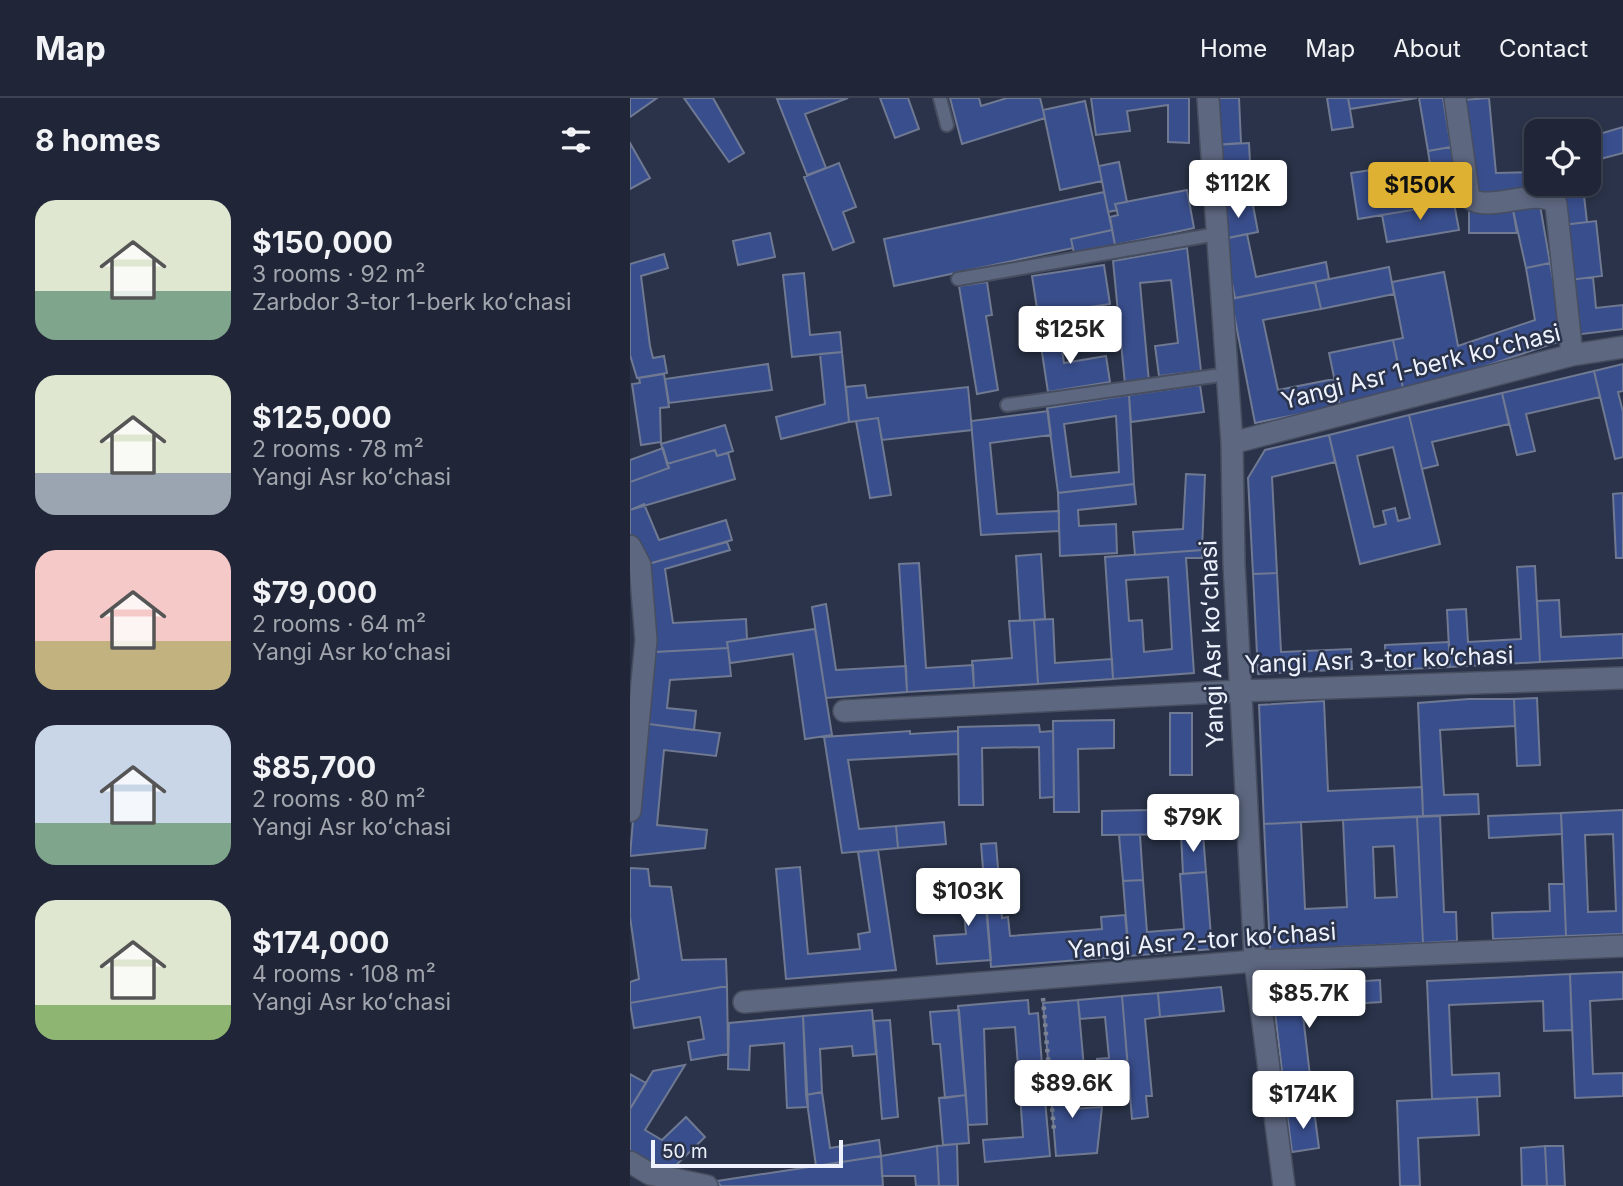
<!DOCTYPE html>
<html lang="en">
<head>
<meta charset="utf-8">
<style>
  body { margin:0; font-family:Inter,sans-serif; background:#282e3f; color:#f1f3f6; height:100vh; display:flex; flex-direction:column; font-size:26px; white-space:nowrap }
  * { box-sizing:border-box; margin:0 }
  p { font-size:23px; color:#a2a5ad }
  .icon { flex:none; width:38px; height:38px; fill:none; stroke:currentColor; stroke-width:2; stroke-linecap:round; stroke-linejoin:round }
  .map { position:relative; flex:1; overflow:hidden }
  .sheet { display:flex; flex-direction:column; background:#202637; width:630px }
  .sheet>* { flex:none }
  .tools { position:absolute; left:894px; top:21px; display:grid; gap:14px }
  .tools a { display:grid; place-items:center; width:77px; height:77px; border-radius:14px; background:#202637; box-shadow:0 4px 10px #0003,0 0 0 2px #3d4352; font-size:35px }
  .scale { position:absolute; left:21px; bottom:18px; width:192px; box-sizing:border-box; padding-left:7px; border:4px solid #edf2fe; border-top:0; font-size:19px; line-height:24px; white-space:nowrap; color:#edf2fe; -webkit-text-stroke:5px #2a3349; paint-order:stroke }
  .price { position:absolute; translate:-50% -60px; padding:0 16px; border-radius:7px; background:#fff; color:#222; font-size:23px; line-height:46px; filter:drop-shadow(0 2px 4px #0008) }
  .price::after { content:''; position:absolute; left:50%; top:42px; width:21px; height:16px; margin-left:-10px; background:inherit; clip-path:polygon(0 0,100% 0,50% 100%) }
  .price.on { background:#deb133; color:#111 }
  ul { padding:0; list-style:none }
  li { display:flex; align-items:center; gap:21px; height:175px; padding:0 35px }
  li span { display:grid; place-items:center; flex:none; width:196px; height:140px; border-radius:21px; color:#555 }
  li>.icon { margin-inline-start:auto }
  span .icon { width:84px; height:84px; fill:#fffc; stroke-width:1 }
  li b { font-size:30px }
  h2 { display:flex; justify-content:space-between; align-items:center; height:84px; padding:0 35px; font-size:30px }
  header { display:flex; align-items:center; gap:42px; box-sizing:border-box; height:98px; padding:0 35px; background:#202637; border-bottom:2px solid #3d4352 }
  header strong { font-size:33px }
  nav { display:flex; gap:38px; margin-inline-start:auto; font-size:24px }
  main { display:flex; flex:1; min-height:0 }
  .map>svg:first-child { display:block }
  .building { fill:#394e8c; stroke:#6f7992; stroke-width:2; fill-rule:evenodd }
  .lines { fill:none; stroke-linecap:round; stroke-linejoin:round }
  .lane-casing { stroke:#474e60; stroke-width:16 }
  .street-casing { stroke:#474e60; stroke-width:24 }
  .path { stroke:#7a8294; stroke-width:4.5; stroke-dasharray:3.5 5; stroke-linecap:butt }
  .lane { stroke:#5d677f; stroke-width:12 }
  .street { stroke:#5d677f; stroke-width:21 }
  .labels { text-anchor:middle; stroke-width:5; stroke-linejoin:round; paint-order:stroke }
  .street-label { font-size:24px; fill:#edf2fe; stroke:#2a3349 }
</style>
</head>
<body>
<header>
<strong>Map</strong>
<nav><a>Home</a><a>Map</a><a>About</a><a>Contact</a></nav>
</header>
<main>
<section class="sheet">
<h2>8 homes<svg class="icon" aria-label="filters" viewBox="0 0 24 24"><path d="M4 7h16M4 17h16"/><circle cx="9" cy="7" r="2"/><circle cx="15" cy="17" r="2"/></svg></h2>
<ul>
<li><span style="background:linear-gradient(#dfe7d0 65%,#7fa58c 0)"><svg class="icon" aria-label="home" viewBox="0 0 24 24"><path d="M3 11l9-7 9 7M6 9v11h12V9"/></svg></span><div><b>$150,000</b><p>3 rooms · 92 m²</p><p>Zarbdor 3-tor 1-berk koʻchasi</p></div></li>
<li><span style="background:linear-gradient(#dfe7d0 70%,#9aa5b1 0)"><svg class="icon" aria-label="home" viewBox="0 0 24 24"><path d="M3 11l9-7 9 7M6 9v11h12V9"/></svg></span><div><b>$125,000</b><p>2 rooms · 78 m²</p><p>Yangi Asr koʻchasi</p></div></li>
<li><span style="background:linear-gradient(#f6c9c9 65%,#c2b280 0)"><svg class="icon" aria-label="home" viewBox="0 0 24 24"><path d="M3 11l9-7 9 7M6 9v11h12V9"/></svg></span><div><b>$79,000</b><p>2 rooms · 64 m²</p><p>Yangi Asr koʻchasi</p></div></li>
<li><span style="background:linear-gradient(#c9d6e8 70%,#7fa58c 0)"><svg class="icon" aria-label="home" viewBox="0 0 24 24"><path d="M3 11l9-7 9 7M6 9v11h12V9"/></svg></span><div><b>$85,700</b><p>2 rooms · 80 m²</p><p>Yangi Asr koʻchasi</p></div></li>
<li><span style="background:linear-gradient(#dfe7d0 75%,#8fb573 0)"><svg class="icon" aria-label="home" viewBox="0 0 24 24"><path d="M3 11l9-7 9 7M6 9v11h12V9"/></svg></span><div><b>$174,000</b><p>4 rooms · 108 m²</p><p>Yangi Asr koʻchasi</p></div></li>
</ul>
</section>
<div class="map">
<svg width="993" height="1088" viewBox="0 0 993 1088">
  <rect width="100%" height="100%" fill="#2a3349"/>
  <path class="building" d="M 0,0 L 27,0 L 0,19 Z
    M 54,0 L 83,0 L 114,55 L 99,64 Z
    M 218,0 L 175,16 L 196,70 L 177,77 L 147,1 Z
    M 250,0 L 278,0 L 289,31 L 265,40 Z
    M 320,0 L 349,0 L 351,8 L 377,0 L 410,0 L 415,20 L 332,46 Z
    M 461,0 L 559,0 L 559,45 L 538,44 L 538,7 L 497,13 L 500,33 L 466,37 Z
    M 582,0 L 609,0 L 611,45 L 584,47 Z
    M 697,0 L 718,0 L 723,29 L 702,32 Z
    M 718,0 L 787,0 L 720,11 Z
    M 789,0 L 813,0 L 821,49 L 798,53 Z
    M 859,0 L 866,75 L 902,74 L 901,56 L 906,56 L 906,86 L 926,86 L 927,97 L 841,99 L 832,2 Z
    M 455,3 L 472,83 L 430,92 L 413,12 Z
    M 993,29 L 993,55 L 959,64 L 959,39 Z
    M 0,45 L 20,80 L 0,91 Z
    M 619,45 L 622,102 L 587,109 L 584,47 Z
    M 821,49 L 830,104 L 728,121 L 721,75 L 741,72 L 744,96 L 803,86 L 798,53 Z
    M 489,64 L 497,104 L 485,106 L 487,112 L 478,114 L 469,68 Z
    M 209,65 L 226,109 L 213,114 L 224,144 L 203,152 L 174,79 Z
    M 953,89 L 957,124 L 933,127 L 929,92 Z
    M 557,92 L 564,130 L 485,147 L 480,119 L 488,117 L 485,106 Z
    M 474,94 L 482,132 L 441,141 L 443,150 L 264,188 L 254,141 Z
    M 622,102 L 628,134 L 593,141 L 587,109 Z
    M 824,105 L 829,132 L 757,144 L 752,117 Z
    M 910,107 L 920,165 L 896,170 L 883,112 Z
    M 839,112 L 883,112 L 887,135 L 839,135 Z
    M 966,123 L 972,178 L 939,182 L 933,127 Z
    M 482,132 L 486,152 L 445,160 L 441,141 Z
    M 140,135 L 145,159 L 108,167 L 103,143 Z
    M 617,136 L 626,179 L 696,164 L 699,181 L 605,200 L 593,141 Z
    M 557,150 L 571,273 L 529,278 L 525,248 L 548,245 L 541,182 L 510,185 L 519,284 L 495,286 L 483,163 Z
    M 34,156 L 38,170 L 11,178 L 20,248 L 23,260 L 34,258 L 37,275 L 7,280 L 0,257 L 0,166 Z
    M 920,165 L 934,242 L 774,295 L 763,242 L 773,240 L 762,184 L 814,174 L 828,248 L 905,222 L 896,170 Z
    M 474,167 L 480,206 L 408,217 L 402,178 Z
    M 759,169 L 764,196 L 691,211 L 685,184 Z
    M 174,175 L 180,237 L 210,234 L 212,254 L 162,259 L 153,177 Z
    M 963,179 L 966,210 L 993,207 L 993,231 L 944,237 L 939,182 Z
    M 357,184 L 362,217 L 356,218 L 368,292 L 347,296 L 329,188 Z
    M 685,184 L 691,211 L 633,222 L 648,292 L 704,281 L 710,308 L 625,325 L 601,201 Z
    M 429,232 L 434,265 L 476,258 L 480,284 L 418,294 L 409,235 Z
    M 763,242 L 774,295 L 710,308 L 699,255 Z
    M 212,254 L 219,324 L 151,341 L 146,319 L 195,306 L 190,256 Z
    M 138,266 L 142,292 L 39,305 L 35,281 Z
    M 993,266 L 993,293 L 988,294 L 993,314 L 993,359 L 985,361 L 964,273 Z
    M 964,273 L 970,299 L 896,316 L 905,353 L 887,357 L 872,295 Z
    M 34,276 L 39,309 L 30,310 L 31,344 L 11,347 L 2,286 L 10,285 L 9,280 Z
    M 235,287 L 237,300 L 338,289 L 342,332 L 252,342 L 248,320 L 219,324 L 216,289 Z
    M 570,287 L 574,314 L 501,324 L 499,297 Z
    M 872,295 L 879,326 L 802,344 L 808,367 L 792,371 L 779,317 Z
    M 499,297 L 504,386 L 428,395 L 417,310 ZM 486,318 L 489,374 L 441,379 L 434,326 Z
    M 418,313 L 421,337 L 360,345 L 367,416 L 429,413 L 429,433 L 351,437 L 341,323 Z
    M 779,317 L 810,446 L 730,466 L 699,337 ZM 763,349 L 780,420 L 768,423 L 765,410 L 753,413 L 756,426 L 744,429 L 727,358 Z
    M 248,320 L 261,397 L 240,400 L 226,323 Z
    M 95,327 L 103,353 L 87,358 L 85,352 L 37,366 L 31,346 Z
    M 699,337 L 705,364 L 642,379 L 647,475 L 623,476 L 618,380 L 635,352 Z
    M 33,350 L 39,370 L 0,384 L 0,362 Z
    M 85,352 L 87,358 L 98,355 L 105,381 L 0,412 L 0,384 L 39,370 L 37,366 Z
    M 556,376 L 575,377 L 572,452 L 505,457 L 503,434 L 553,431 Z
    M 504,386 L 506,406 L 448,412 L 449,428 L 486,426 L 487,455 L 430,458 L 428,395 Z
    M 993,395 L 993,460 L 986,460 L 983,396 Z
    M 14,406 L 29,442 L 96,422 L 102,442 L 11,468 L 0,441 L 0,412 Z
    M 97,444 L 100,452 L 35,471 L 43,525 L 116,521 L 117,541 L 97,544 L 98,550 L 25,554 L 11,468 Z
    M 572,452 L 572,460 L 556,460 L 564,575 L 483,581 L 475,459 ZM 538,479 L 542,551 L 514,554 L 512,522 L 499,523 L 496,482 Z
    M 411,456 L 415,521 L 390,523 L 386,458 Z
    M 289,465 L 296,570 L 343,567 L 344,590 L 277,594 L 269,466 Z
    M 905,468 L 910,564 L 820,569 L 817,512 L 836,511 L 838,544 L 891,541 L 887,469 Z
    M 647,475 L 651,554 L 721,551 L 722,571 L 628,576 L 623,476 Z
    M 929,502 L 931,539 L 993,536 L 993,560 L 910,564 L 907,503 Z
    M 196,506 L 206,572 L 276,568 L 277,594 L 196,600 L 182,509 Z
    M 423,521 L 425,565 L 482,561 L 483,581 L 408,586 L 404,522 Z
    M 404,522 L 408,586 L 344,590 L 342,563 L 382,560 L 379,523 Z
    M 185,531 L 202,637 L 175,641 L 163,556 L 100,565 L 97,544 Z
    M 819,544 L 820,569 L 756,572 L 755,547 Z
    M 98,550 L 101,578 L 40,582 L 37,610 L 66,613 L 64,632 L 11,625 L 25,554 Z
    M 907,600 L 910,667 L 887,668 L 884,601 Z
    M 839,601 L 884,601 L 885,628 L 810,632 L 814,697 L 848,696 L 849,716 L 793,718 L 788,605 Z
    M 694,603 L 698,693 L 792,689 L 793,718 L 634,726 L 629,607 Z
    M 540,615 L 562,615 L 562,677 L 540,677 Z
    M 484,622 L 484,650 L 448,651 L 449,714 L 424,714 L 423,623 Z
    M 11,625 L 90,635 L 86,658 L 34,652 L 27,727 L 77,732 L 75,750 L 0,758 Z
    M 409,627 L 410,634 L 423,633 L 424,699 L 410,700 L 409,649 L 352,650 L 353,707 L 329,707 L 328,629 Z
    M 280,633 L 280,636 L 328,633 L 328,656 L 218,662 L 229,731 L 266,728 L 268,750 L 212,755 L 194,639 Z
    M 520,712 L 520,717 L 573,716 L 573,736 L 472,737 L 472,713 Z
    M 993,712 L 993,836 L 936,838 L 931,715 ZM 983,736 L 986,813 L 958,814 L 955,737 Z
    M 931,715 L 932,736 L 859,740 L 858,718 Z
    M 810,718 L 814,814 L 826,814 L 827,843 L 793,845 L 787,719 Z
    M 787,719 L 793,845 L 640,852 L 634,726 L 671,724 L 675,811 L 717,809 L 713,722 ZM 764,748 L 767,799 L 745,800 L 743,749 Z
    M 314,724 L 316,746 L 268,750 L 266,728 Z
    M 551,736 L 573,736 L 576,774 L 553,776 Z
    M 489,737 L 510,737 L 513,782 L 493,783 Z
    M 366,745 L 372,820 L 378,819 L 380,838 L 472,831 L 471,819 L 495,817 L 499,858 L 361,869 L 351,746 Z
    M 248,752 L 266,872 L 156,881 L 146,771 L 170,769 L 178,856 L 230,851 L 228,836 L 240,834 L 228,754 Z
    M 0,770 L 18,771 L 20,788 L 41,789 L 52,862 L 96,861 L 97,888 L 0,905 L 0,884 L 9,881 L 0,819 Z
    M 576,774 L 582,851 L 499,858 L 493,783 L 513,782 L 517,834 L 554,831 L 550,776 Z
    M 354,777 L 361,862 L 307,866 L 304,838 L 336,836 L 331,779 Z
    M 919,786 L 934,786 L 936,838 L 863,841 L 862,815 L 920,813 Z
    M 993,874 L 993,901 L 960,903 L 963,976 L 993,975 L 993,998 L 945,1000 L 940,876 Z
    M 940,876 L 942,932 L 914,933 L 913,903 L 819,907 L 822,977 L 869,975 L 870,998 L 802,1001 L 797,883 Z
    M 750,882 L 751,904 L 672,909 L 684,1012 L 657,1015 L 642,889 Z
    M 97,888 L 98,956 L 61,962 L 58,944 L 74,941 L 70,919 L 4,930 L 0,905 Z
    M 591,889 L 594,913 L 530,919 L 528,895 Z
    M 528,895 L 530,919 L 515,921 L 522,998 L 516,998 L 518,1019 L 502,1021 L 492,898 Z
    M 492,898 L 500,994 L 470,997 L 467,961 L 479,960 L 475,919 L 450,921 L 448,902 Z
    M 398,902 L 399,916 L 408,915 L 413,979 L 389,981 L 385,929 L 354,931 L 357,1026 L 338,1027 L 328,908 Z
    M 448,902 L 454,970 L 419,973 L 413,905 Z
    M 242,912 L 246,956 L 223,958 L 222,948 L 190,951 L 192,994 L 176,997 L 173,918 Z
    M 329,912 L 336,997 L 315,1000 L 310,946 L 303,946 L 300,914 Z
    M 173,918 L 178,1009 L 157,1010 L 154,945 L 120,948 L 119,972 L 98,971 L 99,925 Z
    M 260,922 L 268,1019 L 252,1021 L 244,923 Z
    M 55,967 L 15,1032 L 32,1042 L 56,1019 L 75,1039 L 35,1078 L 0,1057 L 0,1011 L 23,973 Z
    M 438,971 L 441,1011 L 472,1009 L 467,1055 L 426,1058 L 419,973 Z
    M 0,976 L 16,985 L 0,1011 Z
    M 413,979 L 420,1058 L 355,1064 L 353,1042 L 393,1039 L 389,981 Z
    M 192,994 L 200,1050 L 249,1042 L 251,1058 L 186,1068 L 176,997 Z
    M 336,997 L 339,1045 L 313,1047 L 309,1000 Z
    M 847,999 L 849,1037 L 788,1040 L 790,1088 L 770,1088 L 767,1003 Z
    M 684,1012 L 689,1050 L 662,1054 L 657,1015 Z
    M 327,1046 L 328,1088 L 309,1088 L 307,1048 Z
    M 307,1048 L 309,1088 L 286,1088 L 285,1078 L 252,1078 L 251,1058 Z
    M 915,1048 L 933,1048 L 935,1088 L 917,1088 Z
    M 915,1048 L 917,1088 L 892,1088 L 891,1050 Z
    M 251,1058 L 253,1088 L 91,1088 L 87,1083 Z"/>
  <g class="lines">
    <defs>
      <path id="lane" d="M 310,0 L 317,27
        M 328,181 L 587,136
        M 377,307 L 598,276"/>
      <path id="street" d="M 578,0 L 602,345 L 604,466 L 625,863 L 654,1088
        M 825,0 L 839,100 C 860,116 908,87 926,106 L 942,257
        M 602,345 L 942,257 L 993,249
        M 0,448 L 10,467 L 16,542 L 0,713
        M 214,613 L 609,593 L 993,580
        M 114,904 L 625,863 L 993,848
        M 0,1064 L 20,1076 L 77,1088"/>
    </defs>
    <use href="#lane" class="lane-casing"/>
    <use href="#street" class="street-casing"/>
    <path class="path" d="M 413,900 L 424,1033"/>
    <use href="#lane" class="lane"/>
    <use href="#street" class="street"/>
  </g>
  <g class="labels">
    <g class="street-label">
      <text transform="translate(791 269) rotate(-14)" y="8">Yangi Asr 1-berk koʻchasi</text>
      <text transform="translate(582 546) rotate(-92)" y="8">Yangi Asr koʻchasi</text>
      <text transform="translate(749 562) rotate(-2)" y="8">Yangi Asr 3-tor koʼchasi</text>
      <text transform="translate(572 843) rotate(-4)" y="8">Yangi Asr 2-tor koʼchasi</text>
    </g>
  </g>
</svg>
<div class="tools">
<a><svg class="icon" aria-label="locate" viewBox="0 0 24 24"><circle cx="12" cy="12" r="6"/><path d="M12 2v4M12 18v4M2 12h4M18 12h4"/></svg></a>
</div>
<div class="scale">50 m</div>
<b class="price" style="left:608px;top:122px">$112K</b>
<b class="price on" style="left:790px;top:124px">$150K</b>
<b class="price" style="left:440px;top:268px">$125K</b>
<b class="price" style="left:563px;top:756px">$79K</b>
<b class="price" style="left:338px;top:830px">$103K</b>
<b class="price" style="left:679px;top:932px">$85.7K</b>
<b class="price" style="left:442px;top:1022px">$89.6K</b>
<b class="price" style="left:673px;top:1033px">$174K</b>
</div>
</main>
</body>
</html>
